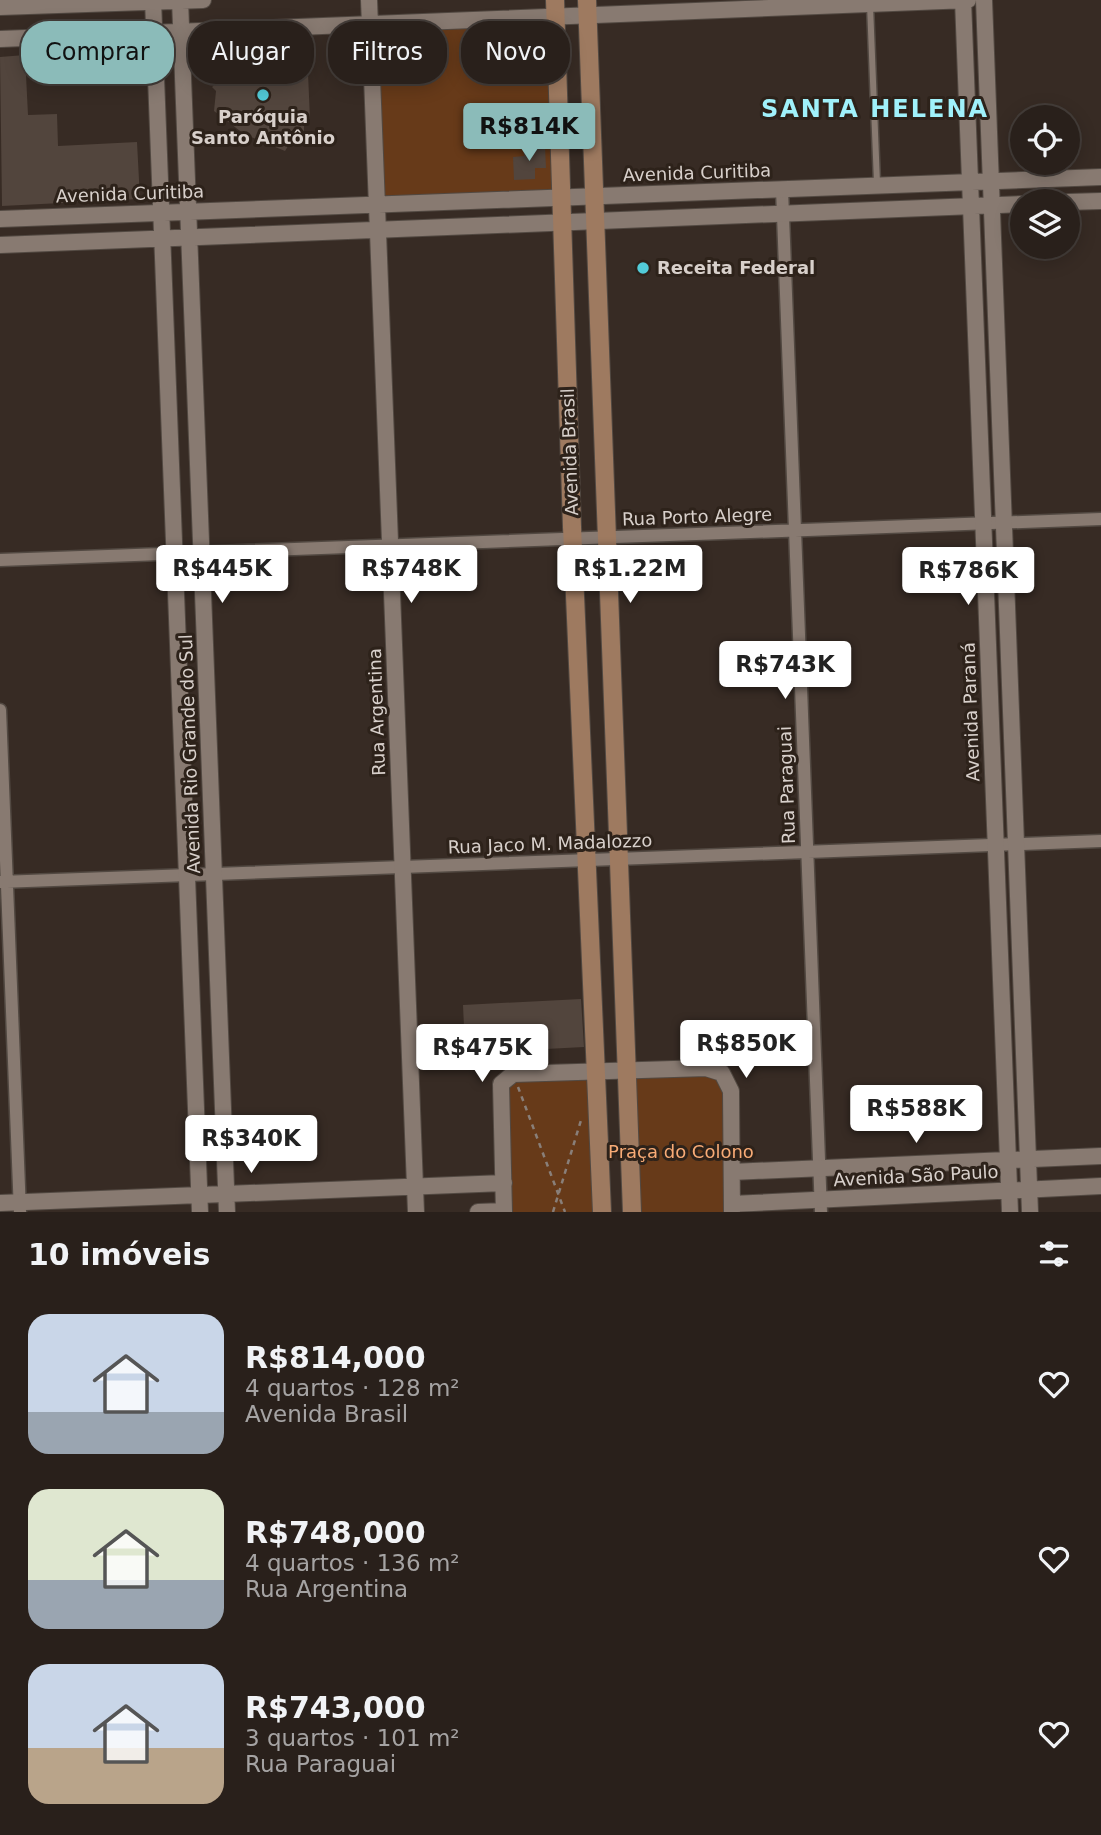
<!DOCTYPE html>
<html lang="pt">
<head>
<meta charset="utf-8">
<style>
  body { margin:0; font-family:"DejaVu Sans",sans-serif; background:#312824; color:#f1f3f6; height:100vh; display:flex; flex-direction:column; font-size:26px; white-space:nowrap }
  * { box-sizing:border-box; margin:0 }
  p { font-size:23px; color:#a5a3a3 }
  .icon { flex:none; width:38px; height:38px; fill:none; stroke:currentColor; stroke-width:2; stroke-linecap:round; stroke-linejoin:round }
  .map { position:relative; height:1212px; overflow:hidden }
  .details { display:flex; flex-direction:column; background:#29201b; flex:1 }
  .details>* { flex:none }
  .banner { position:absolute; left:21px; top:21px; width:700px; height:63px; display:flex; gap:14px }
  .fabs { position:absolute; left:1010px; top:105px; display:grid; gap:14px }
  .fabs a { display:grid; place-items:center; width:70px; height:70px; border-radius:50%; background:#29201b; box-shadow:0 4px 18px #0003,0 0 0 2px #453e3a; font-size:35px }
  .price { position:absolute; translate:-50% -60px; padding:0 16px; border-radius:7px; background:#fff; color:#222; font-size:23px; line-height:46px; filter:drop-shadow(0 2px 4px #0008) }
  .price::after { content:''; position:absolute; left:50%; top:42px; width:21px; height:16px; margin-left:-10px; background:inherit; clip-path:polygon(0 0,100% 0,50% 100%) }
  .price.current { background:#8bbbb9; color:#111 }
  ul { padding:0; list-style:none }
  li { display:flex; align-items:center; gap:21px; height:175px; padding:0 28px }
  li span { display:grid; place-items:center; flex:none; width:196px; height:140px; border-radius:21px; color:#555 }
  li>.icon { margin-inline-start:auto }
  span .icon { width:84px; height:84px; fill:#fffc; stroke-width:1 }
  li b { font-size:30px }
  h2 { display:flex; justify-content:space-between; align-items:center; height:84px; padding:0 28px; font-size:30px }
  .tag { padding:0 24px; border-radius:28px; background:#29201b; box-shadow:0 4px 18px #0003,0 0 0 2px #453e3a; font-size:24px; line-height:63px }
  .tag.current { background:#8bbbb9; color:#111 }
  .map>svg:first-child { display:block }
  .green { fill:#673a19 }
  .building { fill:#52453d }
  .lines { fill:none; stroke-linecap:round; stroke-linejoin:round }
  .service-casing { stroke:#524942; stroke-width:9 }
  .minor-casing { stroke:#524942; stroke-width:15 }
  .tertiary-casing { stroke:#524942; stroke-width:18 }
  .secondary-casing { stroke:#524942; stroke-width:20 }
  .path { stroke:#897f79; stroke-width:2.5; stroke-dasharray:5 5; stroke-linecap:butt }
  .service { stroke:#887a71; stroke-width:6 }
  .minor { stroke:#887a71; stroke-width:12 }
  .tertiary { stroke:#887a71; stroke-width:16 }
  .secondary { stroke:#9e7a60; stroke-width:18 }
  .poi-dot { fill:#52cbd8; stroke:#2d221a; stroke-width:2.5 }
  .labels { text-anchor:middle; stroke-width:6; stroke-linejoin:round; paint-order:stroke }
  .poi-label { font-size:18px; font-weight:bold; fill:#d8d0cb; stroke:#2d221a }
  .street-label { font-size:18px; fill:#d8d0cb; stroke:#2d221a }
  .park-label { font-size:18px; fill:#f8ab76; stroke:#2d221a }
  .district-label { font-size:24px; font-weight:bold; letter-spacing:2px; fill:#a0f1fa; stroke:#2d221a }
</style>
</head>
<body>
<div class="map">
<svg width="1101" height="1212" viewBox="0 0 1101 1212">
  <rect width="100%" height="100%" fill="#372b24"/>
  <path class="green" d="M 551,24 L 558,194 L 381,200 L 374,28 Z
    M 706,1073 L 720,1078 L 727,1092 L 728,1212 L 637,1212 L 632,1075 Z
    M 592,1075 L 597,1212 L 509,1212 L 505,1088 L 512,1081 Z"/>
  <path class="building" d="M 274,47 L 301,57 L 303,73 L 308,73 L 310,119 L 304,120 L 304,137 L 293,138 L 285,151 L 244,134 L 214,111 L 216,91 L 212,87 L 241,62 Z
    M 25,55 L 28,115 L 57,114 L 58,146 L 137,142 L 140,199 L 2,206 L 0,57 Z
    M 523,146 L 545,146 L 546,168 L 535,168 L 535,179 L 514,180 L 513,157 L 524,156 Z
    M 581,999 L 584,1047 L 490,1052 L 490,1060 L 470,1061 L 469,1032 L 505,1030 L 505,1025 L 464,1027 L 463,1005 Z"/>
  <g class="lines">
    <defs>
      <path id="service" d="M 870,5 L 877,183"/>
      <path id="minor" d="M 782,189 L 821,1212
        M 0,560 L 1101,519
        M 0,710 L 20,1212
        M 0,882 L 1101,841"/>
      <path id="tertiary" d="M 153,0 L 200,1212
        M 180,0 L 227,1212
        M 369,0 L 416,1212
        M 963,0 L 1010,1212
        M 984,0 L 1030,1212
        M 0,7 L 203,0
        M 0,39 L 968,0
        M 1068,202 L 1101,201
        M 0,219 L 1101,177
        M 0,245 L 1022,204
        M 732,1172 L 1101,1156
        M 0,1203 L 504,1183
        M 732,1204 L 1101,1186
        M 478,1212 L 504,1211
        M 504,1212 L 501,1084 L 513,1074 L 706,1068 L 722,1073 L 731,1091 L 732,1212"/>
      <path id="secondary" d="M 555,0 L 572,527 L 602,1212
        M 587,0 L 632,1212"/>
    </defs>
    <use href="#service" class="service-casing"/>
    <use href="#minor" class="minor-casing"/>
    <use href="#tertiary" class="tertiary-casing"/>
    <use href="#secondary" class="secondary-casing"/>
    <path class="path" d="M 518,1087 L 565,1212
      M 553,1212 L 582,1117"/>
    <use href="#service" class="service"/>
    <use href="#minor" class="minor"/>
    <use href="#tertiary" class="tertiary"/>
    <use href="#secondary" class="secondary"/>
  </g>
  <g class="poi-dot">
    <circle cx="263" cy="95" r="7"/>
    <circle cx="643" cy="268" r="7"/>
  </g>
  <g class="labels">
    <g class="poi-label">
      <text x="263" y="123">Paróquia<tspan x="263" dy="21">Santo Antônio</tspan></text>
      <text x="657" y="274" text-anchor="start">Receita Federal</text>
    </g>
    <g class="street-label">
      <text transform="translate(697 173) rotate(-2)" y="6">Avenida Curitiba</text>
      <text transform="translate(130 194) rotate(-2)" y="6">Avenida Curitiba</text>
      <text transform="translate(570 452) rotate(-92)" y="6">Avenida Brasil</text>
      <text transform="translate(697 517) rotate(-2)" y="6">Rua Porto Alegre</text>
      <text transform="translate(377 712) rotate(-92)" y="6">Rua Argentina</text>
      <text transform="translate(971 712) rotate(-92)" y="6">Avenida Paraná</text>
      <text transform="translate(190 754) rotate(-92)" y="6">Avenida Rio Grande do Sul</text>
      <text transform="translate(787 785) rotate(-92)" y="6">Rua Paraguai</text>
      <text transform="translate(550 844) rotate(-2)" y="6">Rua Jaco M. Madalozzo</text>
      <text transform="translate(916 1176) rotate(-3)" y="6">Avenida São Paulo</text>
    </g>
    <g class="park-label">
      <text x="681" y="1158">Praça do Colono</text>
    </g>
    <g class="district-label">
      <text x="875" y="117">SANTA HELENA</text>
    </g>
  </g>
</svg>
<div class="fabs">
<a><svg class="icon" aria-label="locate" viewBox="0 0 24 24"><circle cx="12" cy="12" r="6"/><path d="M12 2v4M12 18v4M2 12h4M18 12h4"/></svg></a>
<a><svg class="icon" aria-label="layers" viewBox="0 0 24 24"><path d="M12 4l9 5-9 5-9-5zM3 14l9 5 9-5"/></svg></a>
</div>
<b class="price current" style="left:529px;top:163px">R$814K</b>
<b class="price" style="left:222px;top:605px">R$445K</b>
<b class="price" style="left:411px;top:605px">R$748K</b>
<b class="price" style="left:630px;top:605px">R$1.22M</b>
<b class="price" style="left:968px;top:607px">R$786K</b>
<b class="price" style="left:785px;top:701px">R$743K</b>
<b class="price" style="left:746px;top:1080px">R$850K</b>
<b class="price" style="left:482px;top:1084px">R$475K</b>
<b class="price" style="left:916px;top:1145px">R$588K</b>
<b class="price" style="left:251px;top:1175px">R$340K</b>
<div class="banner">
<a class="tag current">Comprar</a>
<a class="tag">Alugar</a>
<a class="tag">Filtros</a>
<a class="tag">Novo</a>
</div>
</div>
<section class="details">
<h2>10 imóveis<svg class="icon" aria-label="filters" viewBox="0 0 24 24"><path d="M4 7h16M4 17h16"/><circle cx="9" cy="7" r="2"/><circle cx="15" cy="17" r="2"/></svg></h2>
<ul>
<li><span style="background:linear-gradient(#c9d6e8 70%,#9aa5b1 0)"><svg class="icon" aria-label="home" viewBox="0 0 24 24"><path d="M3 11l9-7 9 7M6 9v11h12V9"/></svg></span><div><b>R$814,000</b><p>4 quartos · 128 m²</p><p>Avenida Brasil</p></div><svg class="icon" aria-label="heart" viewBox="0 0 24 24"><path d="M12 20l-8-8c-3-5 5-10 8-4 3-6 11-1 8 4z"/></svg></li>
<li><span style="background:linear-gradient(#dfe7d0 65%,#9aa5b1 0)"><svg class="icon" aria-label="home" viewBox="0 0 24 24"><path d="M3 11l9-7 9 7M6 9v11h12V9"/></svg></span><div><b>R$748,000</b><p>4 quartos · 136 m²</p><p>Rua Argentina</p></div><svg class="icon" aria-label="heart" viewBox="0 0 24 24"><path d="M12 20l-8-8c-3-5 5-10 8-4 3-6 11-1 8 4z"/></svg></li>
<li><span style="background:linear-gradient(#c9d6e8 60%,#b9a48a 0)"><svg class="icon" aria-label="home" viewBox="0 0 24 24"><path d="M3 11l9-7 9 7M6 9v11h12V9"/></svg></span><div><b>R$743,000</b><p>3 quartos · 101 m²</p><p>Rua Paraguai</p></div><svg class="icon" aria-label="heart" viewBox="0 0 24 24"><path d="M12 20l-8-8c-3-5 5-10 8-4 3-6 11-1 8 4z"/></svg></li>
</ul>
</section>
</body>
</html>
